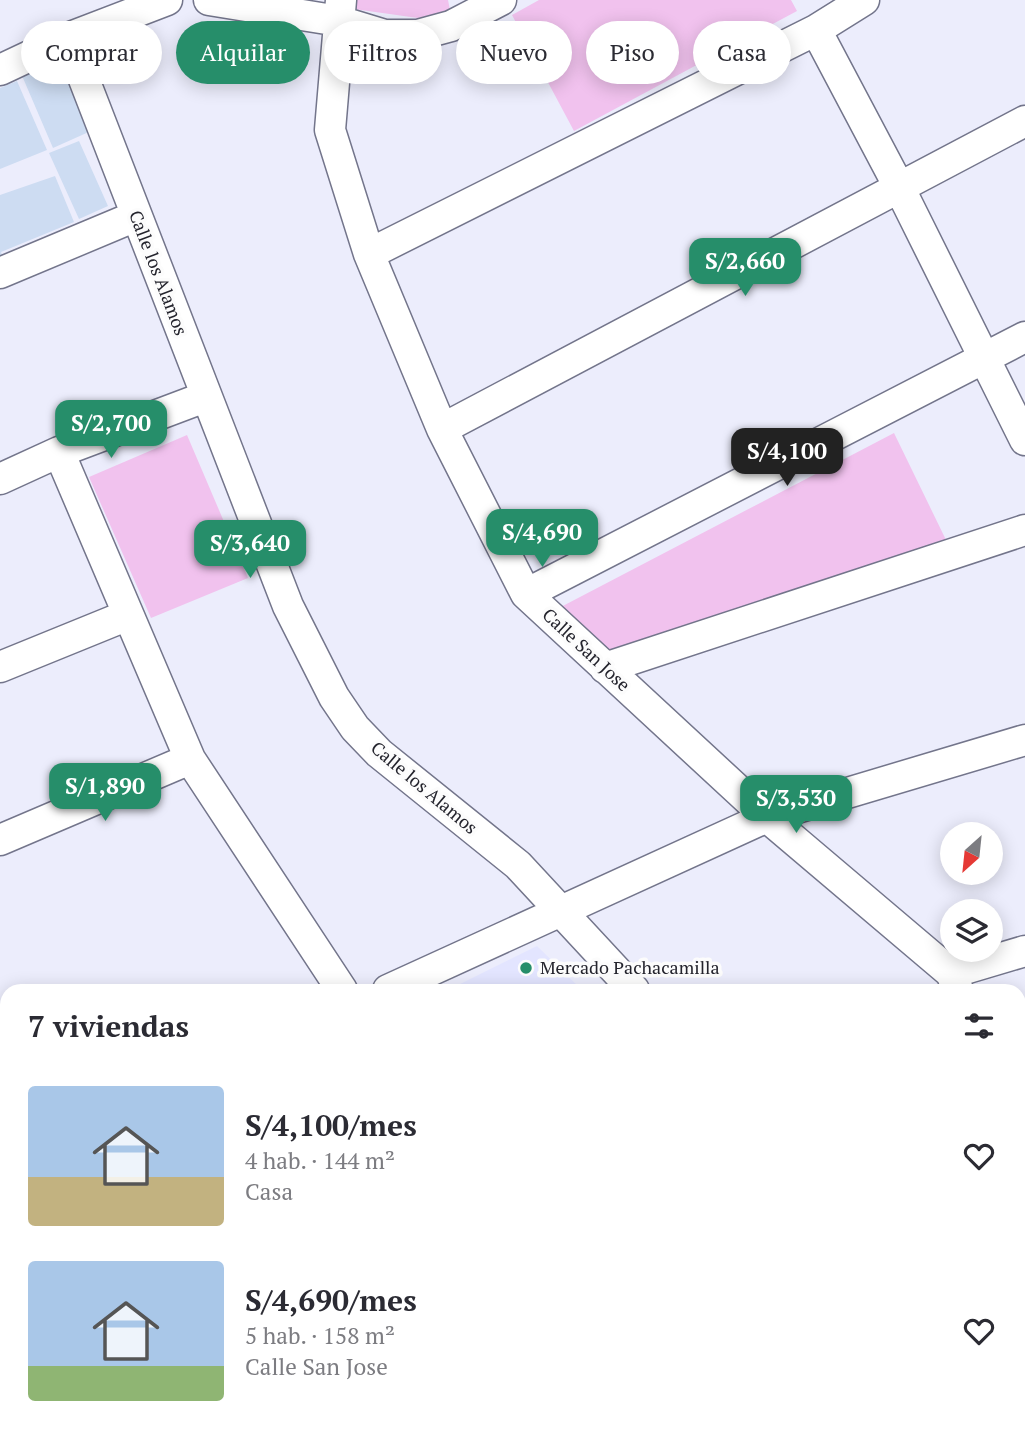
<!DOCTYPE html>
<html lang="es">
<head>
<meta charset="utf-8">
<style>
  body { margin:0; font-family:"PT Serif",serif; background:#f2f2f3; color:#2b2b33; height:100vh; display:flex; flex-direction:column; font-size:26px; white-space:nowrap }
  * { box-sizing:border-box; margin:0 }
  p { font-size:23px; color:#7c7c81 }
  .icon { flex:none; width:38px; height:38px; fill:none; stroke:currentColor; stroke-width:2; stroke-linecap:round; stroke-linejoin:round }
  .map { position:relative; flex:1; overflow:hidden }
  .panel { position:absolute; left:0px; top:984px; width:1026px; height:450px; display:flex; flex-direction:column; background:#fff; border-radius:21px 21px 0 0; box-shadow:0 4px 18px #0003 }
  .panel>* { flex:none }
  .top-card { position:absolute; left:21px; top:21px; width:984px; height:63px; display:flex; gap:14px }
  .needle { width:46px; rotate:207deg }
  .tools { position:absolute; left:940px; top:822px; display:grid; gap:14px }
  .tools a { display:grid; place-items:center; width:63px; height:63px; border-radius:50%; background:#fff; box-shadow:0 4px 18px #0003; font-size:35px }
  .price { position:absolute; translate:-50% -60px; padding:0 16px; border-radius:14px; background:#268e6a; color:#fff; font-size:23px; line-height:46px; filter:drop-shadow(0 2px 4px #0008) }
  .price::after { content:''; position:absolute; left:50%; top:42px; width:21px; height:16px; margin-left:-10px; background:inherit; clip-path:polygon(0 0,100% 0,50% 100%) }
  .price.active { background:#222; color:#fff }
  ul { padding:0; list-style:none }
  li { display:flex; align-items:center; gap:21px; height:175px; padding:0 28px }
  li span { display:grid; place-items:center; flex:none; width:196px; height:140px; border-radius:7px; color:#555 }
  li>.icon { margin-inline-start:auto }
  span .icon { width:84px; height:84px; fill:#fffc; stroke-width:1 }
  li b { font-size:30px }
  h2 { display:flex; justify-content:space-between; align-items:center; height:84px; padding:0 28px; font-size:30px }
  .chip { padding:0 24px; border-radius:32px; background:#fff; box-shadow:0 4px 18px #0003; font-size:24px; line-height:63px }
  .chip.active { background:#268e6a; color:#fff }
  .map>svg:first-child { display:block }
  .built { fill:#e3e5ff }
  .green { fill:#f1c2ee }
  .building { fill:#cddcf2 }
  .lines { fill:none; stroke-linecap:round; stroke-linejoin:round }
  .minor-casing { stroke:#73758b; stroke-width:33 }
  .minor { stroke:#fff; stroke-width:30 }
  .poi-dot { fill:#268e6a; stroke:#fcfcfc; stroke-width:2.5 }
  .labels { text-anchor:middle; stroke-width:7; stroke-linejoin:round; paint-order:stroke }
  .street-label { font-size:18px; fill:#24242d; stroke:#fcfcfc }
  .poi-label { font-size:18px; fill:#24242d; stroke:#fcfcfc; text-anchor:start }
</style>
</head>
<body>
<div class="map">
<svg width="1025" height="1432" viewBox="0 0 1025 1432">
  <rect width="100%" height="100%" fill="#ecedfc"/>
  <path class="built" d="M 537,946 L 582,990 L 448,990 Z"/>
  <path class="green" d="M 355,0 L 448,0 L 450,10 L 418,18 L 354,9 Z
    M 539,0 L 791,0 L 797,11 L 574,131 L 512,15 Z
    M 894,433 L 947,542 L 605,652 L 557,609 Z
    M 187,435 L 248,578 L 151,618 L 89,477 Z"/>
  <path class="building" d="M 59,55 L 91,131 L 53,148 L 20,71 Z
    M 17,81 L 47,150 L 0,169 L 0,88 Z
    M 79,141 L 108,206 L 79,219 L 49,153 Z
    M 55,176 L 74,222 L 1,252 L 4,261 L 0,262 L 0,195 Z"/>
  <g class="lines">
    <defs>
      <path id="minor" d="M 209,0 L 339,21 L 385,35 L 418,35 L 451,26 L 501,0
        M 341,0 L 330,130 L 369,254 L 442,429 L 526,594 L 767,817 L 951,973 L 958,990
        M 816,30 L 899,187 L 1025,440
        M 68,38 L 288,606 L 334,697 L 355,728 L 379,753 L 518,865 L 634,990
        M 0,70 L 68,38 L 167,0
        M 369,254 L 816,30 L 864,0
        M 0,273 L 136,216
        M 442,429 L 1025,121
        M 59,452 L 190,759 L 342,990
        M 0,479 L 59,452 L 205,397
        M 526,594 L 1025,337
        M 0,667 L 128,615
        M 605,668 L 1025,530
        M 0,840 L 190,759
        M 951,973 L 1025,951
        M 388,990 L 767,817 L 1025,740
        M 1018,1133 L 1025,1148
        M 0,1146 L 7,1161
        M 131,1426 L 134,1432
        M 895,1426 L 896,1432
        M 272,1432 L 281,1426
        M 616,1432 L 626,1426"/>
    </defs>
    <use href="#minor" class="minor-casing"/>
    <use href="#minor" class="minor"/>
  </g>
  <circle class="poi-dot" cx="526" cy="968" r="7"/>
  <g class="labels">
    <g class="street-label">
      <text transform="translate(158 273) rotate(69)" y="6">Calle los Alamos</text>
      <text transform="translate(586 650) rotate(43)" y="6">Calle San Jose</text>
      <text transform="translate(424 788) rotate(40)" y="6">Calle los Alamos</text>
    </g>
    <g class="poi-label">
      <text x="540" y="974">Mercado Pachacamilla</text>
    </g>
  </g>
</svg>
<div class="tools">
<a><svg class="needle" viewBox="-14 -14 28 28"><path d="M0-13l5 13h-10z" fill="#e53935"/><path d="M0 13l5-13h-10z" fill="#7c7c81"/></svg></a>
<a><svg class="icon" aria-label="layers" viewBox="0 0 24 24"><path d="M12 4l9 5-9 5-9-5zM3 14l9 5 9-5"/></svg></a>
</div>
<b class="price" style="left:745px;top:298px">S/2,660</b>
<b class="price" style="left:111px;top:460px">S/2,700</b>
<b class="price active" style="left:787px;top:488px">S/4,100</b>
<b class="price" style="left:542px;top:569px">S/4,690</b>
<b class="price" style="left:250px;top:580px">S/3,640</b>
<b class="price" style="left:105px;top:823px">S/1,890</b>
<b class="price" style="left:796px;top:835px">S/3,530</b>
<div class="top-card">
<a class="chip">Comprar</a>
<a class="chip active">Alquilar</a>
<a class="chip">Filtros</a>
<a class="chip">Nuevo</a>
<a class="chip">Piso</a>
<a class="chip">Casa</a>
</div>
<section class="panel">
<h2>7 viviendas<svg class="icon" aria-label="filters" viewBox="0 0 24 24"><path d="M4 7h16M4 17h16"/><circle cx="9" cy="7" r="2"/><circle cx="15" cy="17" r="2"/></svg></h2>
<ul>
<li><span style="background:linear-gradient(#a9c7e8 65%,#c2b280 0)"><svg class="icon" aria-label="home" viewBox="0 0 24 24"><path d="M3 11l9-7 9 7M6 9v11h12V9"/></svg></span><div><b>S/4,100/mes</b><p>4 hab. · 144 m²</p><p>Casa</p></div><svg class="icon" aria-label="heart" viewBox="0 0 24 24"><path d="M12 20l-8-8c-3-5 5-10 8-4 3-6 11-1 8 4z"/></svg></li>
<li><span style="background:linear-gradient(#a9c7e8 75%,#8fb573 0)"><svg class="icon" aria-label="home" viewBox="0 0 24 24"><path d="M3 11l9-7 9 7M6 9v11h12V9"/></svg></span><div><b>S/4,690/mes</b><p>5 hab. · 158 m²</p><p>Calle San Jose</p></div><svg class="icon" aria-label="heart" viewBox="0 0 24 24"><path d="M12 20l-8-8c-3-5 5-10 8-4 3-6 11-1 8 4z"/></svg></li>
</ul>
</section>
</div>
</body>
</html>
